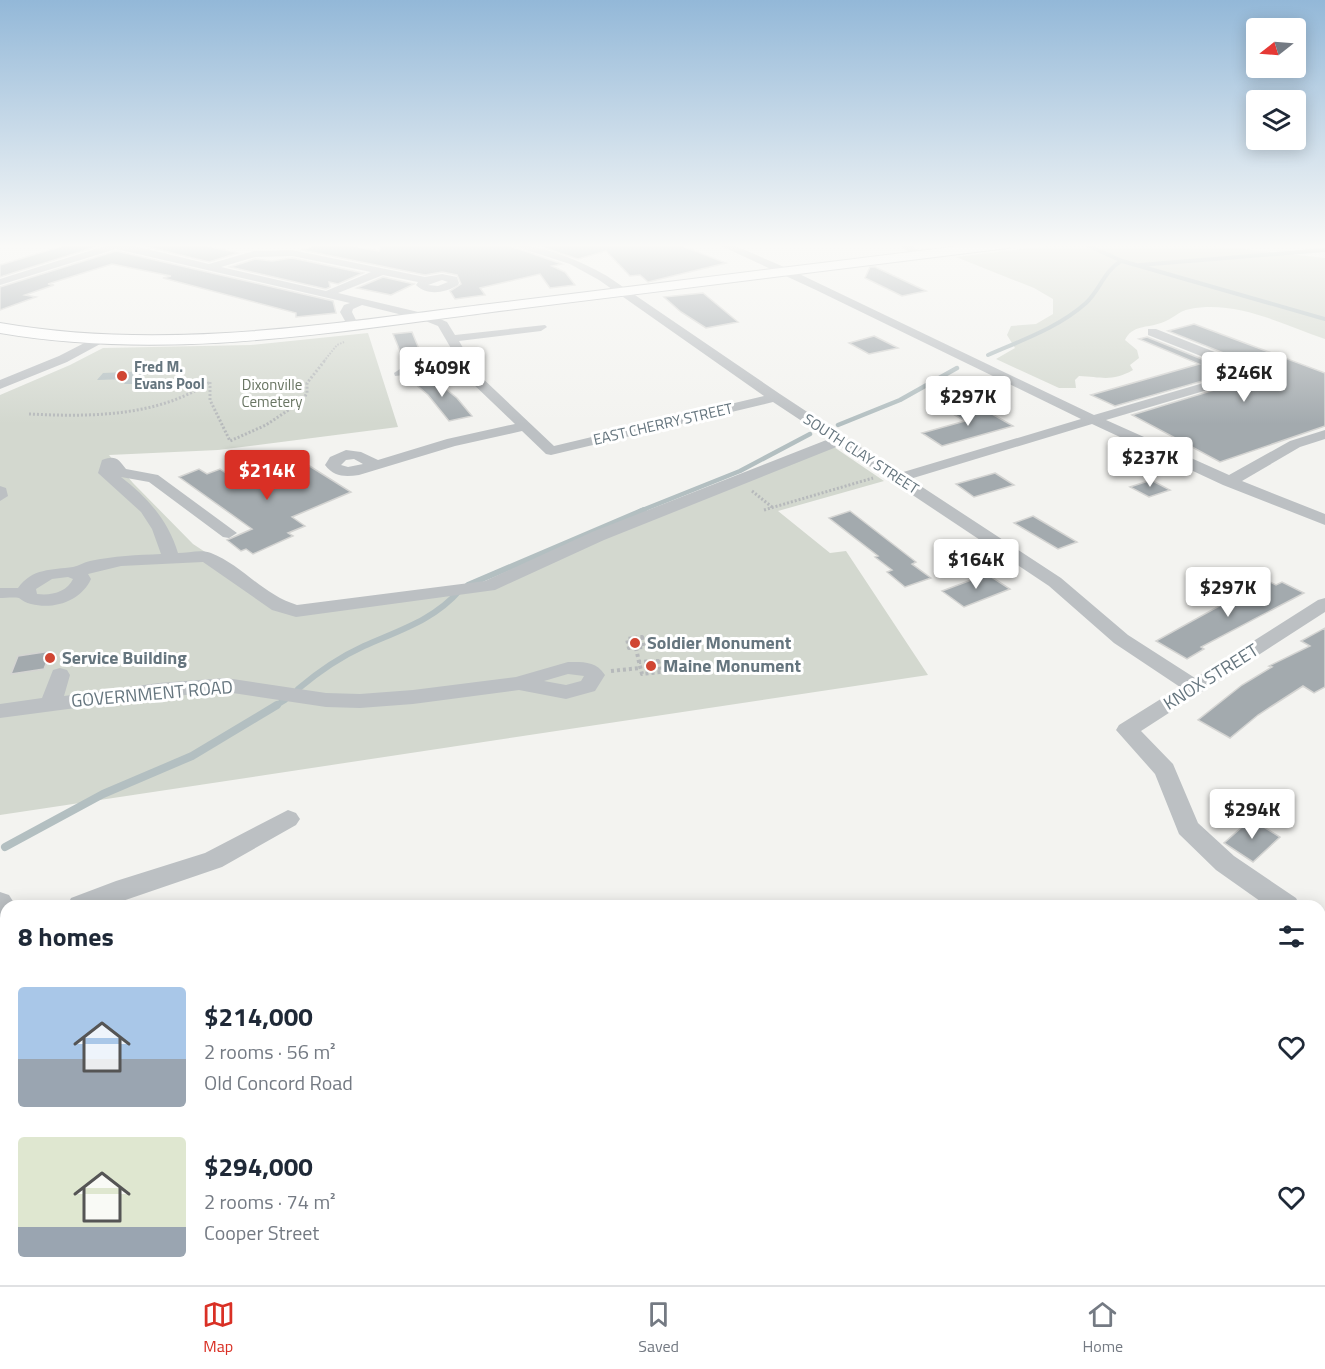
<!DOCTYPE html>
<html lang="en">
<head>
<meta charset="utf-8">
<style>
  body { margin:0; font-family:"Titillium Web",sans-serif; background:#f2f2f3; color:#1f2937; height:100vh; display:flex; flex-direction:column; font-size:22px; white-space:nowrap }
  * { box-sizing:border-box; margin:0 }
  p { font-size:20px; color:#747a83 }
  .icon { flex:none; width:33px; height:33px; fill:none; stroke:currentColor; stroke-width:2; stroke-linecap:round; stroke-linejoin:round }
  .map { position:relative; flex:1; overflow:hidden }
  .panel { position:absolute; left:0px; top:900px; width:1326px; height:386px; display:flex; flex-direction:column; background:#fff; border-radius:18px 18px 0 0; box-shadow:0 3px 15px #0003 }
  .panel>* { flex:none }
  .needle { width:39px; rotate:253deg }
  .buttons { position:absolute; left:1246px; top:18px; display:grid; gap:12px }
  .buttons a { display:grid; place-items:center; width:60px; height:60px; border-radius:6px; background:#fff; box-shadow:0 3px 15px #0003; font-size:30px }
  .price { position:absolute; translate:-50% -51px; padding:0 14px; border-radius:6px; background:#fff; color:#222; font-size:20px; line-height:39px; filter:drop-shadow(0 2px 3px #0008) }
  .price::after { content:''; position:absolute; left:50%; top:36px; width:18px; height:14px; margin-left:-9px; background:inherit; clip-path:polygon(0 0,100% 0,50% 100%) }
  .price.on { background:#d93025; color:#fff }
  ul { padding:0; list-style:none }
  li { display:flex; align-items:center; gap:18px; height:150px; padding:0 18px }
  li span { display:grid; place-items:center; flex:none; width:168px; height:120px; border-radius:6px; color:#555 }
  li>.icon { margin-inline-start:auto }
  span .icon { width:72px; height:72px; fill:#fffc; stroke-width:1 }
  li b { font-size:26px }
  h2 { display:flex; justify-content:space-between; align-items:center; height:72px; padding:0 18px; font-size:26px }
  .tab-bar { display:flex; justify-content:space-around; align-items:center; height:84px; border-top:2px solid #e0e1e3; background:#fff; font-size:16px; color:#747a83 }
  .tab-bar a { display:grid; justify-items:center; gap:3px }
  .tab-bar .on { color:#d93025 }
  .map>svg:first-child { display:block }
  .green { fill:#d3d8cf }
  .water { fill:#b3bfc1 }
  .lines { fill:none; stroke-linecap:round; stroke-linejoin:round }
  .stream-far3 { stroke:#b3bfc1; stroke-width:4 }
  .stream-far2 { stroke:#b3bfc1; stroke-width:4.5 }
  .stream-far1 { stroke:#b3bfc1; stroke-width:6 }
  .stream { stroke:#b3bfc1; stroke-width:8 }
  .building { fill:#a3aaae; stroke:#d4d4d2; stroke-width:1.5 }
  .major-casing { stroke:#b0b4b7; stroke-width:2 }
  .path-far2 { stroke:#b6b9bb; stroke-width:2; stroke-dasharray:1.5 1.5; stroke-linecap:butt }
  .path-far1 { stroke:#b6b9bb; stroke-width:3; stroke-dasharray:2 2; stroke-linecap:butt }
  .path { stroke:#b6b9bb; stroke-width:4; stroke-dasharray:3 3; stroke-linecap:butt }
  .minor { fill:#bcc0c3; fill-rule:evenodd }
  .major { fill:#fff; fill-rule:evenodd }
  .rail { stroke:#9ca3a7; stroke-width:8; stroke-dasharray:14 8; stroke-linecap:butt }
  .poi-dot { fill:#d04633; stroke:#fff; stroke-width:2 }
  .labels { text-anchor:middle; stroke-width:6; stroke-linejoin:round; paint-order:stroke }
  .far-poi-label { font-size:15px; font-weight:bold; fill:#65757e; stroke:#fff; text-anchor:start }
  .far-park-label { font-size:15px; fill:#697563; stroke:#fff }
  .far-street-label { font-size:15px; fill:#65757e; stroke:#fff }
  .poi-label { font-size:18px; font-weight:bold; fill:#65757e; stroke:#fff; text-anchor:start }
  .street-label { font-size:18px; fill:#65757e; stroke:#fff }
</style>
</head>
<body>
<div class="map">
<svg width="1325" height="1285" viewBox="0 0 1325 1285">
  <rect width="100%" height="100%" fill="#f3f3f0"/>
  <path class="green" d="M 1064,244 L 1199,244 L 1325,258 L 1325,339 C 1282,324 1236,300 1190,309 C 1178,311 1172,320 1161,323 C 1147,328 1132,325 1125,340 L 1137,350 L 1139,358 L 1130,365 L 1133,370 C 1112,382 1102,377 1079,376 L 1075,380 L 1076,388 L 1059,388 L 996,359 L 1015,348 L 1007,335 L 1011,326 L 1036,324 L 1053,314 L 1053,299 L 1034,288 L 956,257 Z
    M 368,333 L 398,427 L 218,450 L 109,455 L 133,483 L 193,544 L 278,600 L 289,606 L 309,606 L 488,582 L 825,441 L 884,481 L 778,511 L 830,553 L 846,551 L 928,675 L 0,815 L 0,395 L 70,365 L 103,348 L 251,345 Z"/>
  <path class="water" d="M 147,371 L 138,384 L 124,384 L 127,379 L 97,380 L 103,373 Z"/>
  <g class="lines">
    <path class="stream-far3" d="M 1087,245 L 1122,261 L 1325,319
      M 1140,265 L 1325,250
      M 988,355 C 1022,340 1058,328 1086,303 C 1100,290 1104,271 1121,261"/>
    <path class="stream-far2" d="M 838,425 L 900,400 L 957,368
      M 640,511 L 740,471 L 810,434"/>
    <path class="stream-far1" d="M 468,585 L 644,510
      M 298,689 C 318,672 340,657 364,646 C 400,630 434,620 460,590
      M 275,706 L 285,700"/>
    <path class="stream" d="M 5,847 L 103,794 L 192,756 L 277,705"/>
  </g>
  <path class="building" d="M 69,244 L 102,245 L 0,277 L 0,265 Z
    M 136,244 L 200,244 L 238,253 L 209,262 Z
    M 318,244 L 344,244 L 379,251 L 380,244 L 505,244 L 562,264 L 552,266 L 565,272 L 575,285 L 550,288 L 540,274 L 480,288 L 485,295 L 455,299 L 450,291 L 461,284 L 457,275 L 442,272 L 425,275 L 302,250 Z
    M 532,244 L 677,244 L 726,263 L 648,282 L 640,275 L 630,276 L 606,251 L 578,259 Z
    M 116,251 L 333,301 L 336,313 L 296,317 L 296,313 L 163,278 L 171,276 L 112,264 L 48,284 L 54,285 L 25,295 L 36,297 L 0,310 L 0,287 Z
    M 292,258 L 363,273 L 338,284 L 329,282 L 330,287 L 326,289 L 230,267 L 255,259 L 272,261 Z
    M 870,267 L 875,267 L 926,291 L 902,296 L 865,278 Z
    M 383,277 L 414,284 L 391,295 L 357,288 Z
    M 703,293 L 738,322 L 706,328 L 681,312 L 664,297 Z
    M 1194,324 L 1325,373 L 1325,426 L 1220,462 L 1132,415 L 1260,376 L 1259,367 L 1168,331 Z
    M 412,332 L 419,349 L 423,349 L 429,363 L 406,366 L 393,334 Z
    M 874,336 L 898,348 L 869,354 L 849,343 Z
    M 1147,337 L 1234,372 L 1115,406 L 1091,395 L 1199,364 L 1139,339 Z
    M 434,374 L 436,381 L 457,398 L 472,416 L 449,421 L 428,395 L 413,382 L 410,377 Z
    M 980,407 L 1013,426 L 942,446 L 922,433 L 965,421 L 953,414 Z
    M 300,460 L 351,492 L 292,517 L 305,526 L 288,533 L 293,536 L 253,554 L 246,549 L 241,551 L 227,540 L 252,529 L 179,477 L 199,469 L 207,474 L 220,469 L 240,483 Z
    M 995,473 L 1014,485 L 974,497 L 956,484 Z
    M 1151,480 L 1170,490 L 1149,497 L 1130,487 Z
    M 850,511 L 916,562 L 912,564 L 931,578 L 905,587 L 887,572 L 892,570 L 875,557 L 878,556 L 829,518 Z
    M 1033,516 L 1077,542 L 1058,549 L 1014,523 Z
    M 987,574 L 1010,589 L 964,607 L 942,591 Z
    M 1266,580 L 1276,585 L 1282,582 L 1304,593 L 1201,647 L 1204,649 L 1187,659 L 1156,641 Z
    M 1325,628 L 1325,687 L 1314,693 L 1303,686 L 1258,715 L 1230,738 L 1198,720 L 1242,685 L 1272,667 L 1269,666 L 1310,646 L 1301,641 Z
    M 51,651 L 44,669 L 11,674 L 18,656 Z
    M 1251,819 L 1280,837 L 1253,862 L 1224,843 Z"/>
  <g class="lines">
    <defs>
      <path id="major" d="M 976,244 L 1014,244 L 1008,248 C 836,269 664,291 492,312 C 328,333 165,361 0,333 L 0,323 C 161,351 321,325 481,305 C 646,285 811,264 976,244 Z"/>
    </defs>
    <use href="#major" class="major-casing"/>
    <path class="path-far2" d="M 324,361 L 337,345 L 344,342"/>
    <path class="path-far1" d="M 210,382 L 210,400 L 230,441 L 266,425 L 302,401 L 307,393 L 307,383 L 326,359
      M 29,414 C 90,417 157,417 210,382
      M 752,491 L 772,507
      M 764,510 L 873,478"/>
    <path class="path" d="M 642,637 L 644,647 L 629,648 L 627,639 Z
      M 636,648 L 639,662
      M 658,661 L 661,672 L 642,674 L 639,662 Z
      M 611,671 L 640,668"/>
    <path class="minor" d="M 104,244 L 126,244 L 209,264 L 254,251 L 292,250 L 425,277 L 442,274 L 457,277 L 459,283 L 458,285 C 445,293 427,296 416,285 L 418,282 L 383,275 L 338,293 L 431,315 L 447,322 L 455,335 L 545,325 L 547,327 L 541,331 L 459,341 L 479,375 L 554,446 L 764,396 L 599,280 L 570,264 L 507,244 C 542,244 576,259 607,276 L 780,394 L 900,473 L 1081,419 L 816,290 L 717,244 L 731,244 L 791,270 L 1094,415 L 1241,372 L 1148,335 L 1148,329 L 1156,329 L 1258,369 L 1259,372 L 1258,375 L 1106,420 L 1229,475 L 1290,441 L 1325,430 L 1325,439 L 1300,447 L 1242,481 L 1325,514 L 1325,525 L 1223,485 L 1092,424 L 910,479 L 1061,578 L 1128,635 L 1195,678 L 1318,600 L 1325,598 L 1325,612 L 1141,731 L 1173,764 L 1198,823 L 1234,856 L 1296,898 L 1300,906 L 1267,906 L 1216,870 L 1179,834 L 1155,774 L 1116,730 L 1119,725 L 1180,687 L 1114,643 L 1049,586 L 839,446 L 604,540 L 495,590 L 296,617 L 272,610 L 203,562 L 121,566 L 88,574 L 91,579 C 81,601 54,610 31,604 C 26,603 22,600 19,598 C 14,597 5,598 0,598 L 0,588 L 18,588 C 32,568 52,570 73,567 C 79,566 84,562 90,561 C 114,556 137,555 161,554 L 152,529 L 141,512 L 98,473 L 102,460 C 115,455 118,458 126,469 L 158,475 L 237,533 L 229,538 L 223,537 L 149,482 L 121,477 C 148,498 168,520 178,553 C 188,553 202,549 211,553 C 242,565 263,595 297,605 L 485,581 L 592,532 L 829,439 L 773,402 L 551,455 L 546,454 L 522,431 L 455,446 L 359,475 C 345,477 334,477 325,465 L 330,457 L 346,450 L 361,452 L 378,460 L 447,439 L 515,424 L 469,380 L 463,369 L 395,376 L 394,373 L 400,369 L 459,362 L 438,326 L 423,320 L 362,305 L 353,309 L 352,312 L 359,326 L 353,330 L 349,328 L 340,312 L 344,305 L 350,303 L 116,249 L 0,285 L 0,279 L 105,246 ZM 292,256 L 371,272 L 326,291 L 221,267 L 255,257 ZM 442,280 L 448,282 L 438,286 L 428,285 ZM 354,459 L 363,464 L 348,467 L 341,465 L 346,460 ZM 68,577 L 73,579 C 67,592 51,596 37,594 L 36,589 L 52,579 Z
      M 897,244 L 909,244 L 924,254 L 915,256 Z
      M 98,336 L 104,340 L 102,343 L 67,362 L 0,389 L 0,380 L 59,356 Z
      M 0,486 L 6,488 L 8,496 L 0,501 Z
      M 568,662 C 584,662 596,661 605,675 L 595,691 L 566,699 L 519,690 L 413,704 L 360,708 L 326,707 L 226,692 L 159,697 L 0,718 L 0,704 L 42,698 L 53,670 L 60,668 L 67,670 L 70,675 L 64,696 L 159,683 L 226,678 L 326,693 L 360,694 L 413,690 L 516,677 ZM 568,674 L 584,676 L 581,681 L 566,685 L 544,681 Z
      M 288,810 L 296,813 L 300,819 L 296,825 L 222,867 L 108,906 L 67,906 L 71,898 L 116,881 L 205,853 Z
      M 0,892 L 9,895 L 16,906 L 6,906 L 6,924 L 0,922 Z
      M 1320,918 L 1325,920 L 1325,943 L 1320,941 Z
      M 209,1280 L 246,1280 L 249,1285 L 211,1285 Z"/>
    <use href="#major" class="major"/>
    <path class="rail" d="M 0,1139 L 6,1151
      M 0,1195 L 6,1207
      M 40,1280 L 42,1285
      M 69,1280 L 72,1285"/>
  </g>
  <linearGradient id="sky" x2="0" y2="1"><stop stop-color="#93b8d8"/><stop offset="0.58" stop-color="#fafaf8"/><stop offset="1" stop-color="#fafaf8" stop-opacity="0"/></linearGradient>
  <rect width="1325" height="424" fill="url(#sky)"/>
  <g class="poi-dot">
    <circle cx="122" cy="376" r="6"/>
    <circle cx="635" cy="643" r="6"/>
    <circle cx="50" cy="658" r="6"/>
    <circle cx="651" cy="666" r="6"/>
  </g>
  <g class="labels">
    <g class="far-poi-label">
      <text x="134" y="372">Fred M.<tspan x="134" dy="17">Evans Pool</tspan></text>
    </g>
    <g class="far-park-label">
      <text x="272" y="390">Dixonville<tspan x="272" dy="17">Cemetery</tspan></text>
    </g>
    <g class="far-street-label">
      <text transform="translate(663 424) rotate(-13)" y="5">EAST CHERRY STREET</text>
      <text transform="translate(861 454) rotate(33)" y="5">SOUTH CLAY STREET</text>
    </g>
    <g class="poi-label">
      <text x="647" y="649">Soldier Monument</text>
      <text x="62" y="664">Service Building</text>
      <text x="663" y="672">Maine Monument</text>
    </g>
    <g class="street-label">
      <text transform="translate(1211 677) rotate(-32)" y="6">KNOX STREET</text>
      <text transform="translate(152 694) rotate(-5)" y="6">GOVERNMENT ROAD</text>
    </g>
  </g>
</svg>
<div class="buttons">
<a><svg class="needle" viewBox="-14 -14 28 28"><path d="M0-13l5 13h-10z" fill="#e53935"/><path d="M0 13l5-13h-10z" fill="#747a83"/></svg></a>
<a><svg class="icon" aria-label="layers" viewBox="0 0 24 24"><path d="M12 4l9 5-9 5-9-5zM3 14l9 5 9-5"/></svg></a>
</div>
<b class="price" style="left:442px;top:398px">$409K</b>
<b class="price" style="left:1244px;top:403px">$246K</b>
<b class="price" style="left:968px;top:427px">$297K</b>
<b class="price" style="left:1150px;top:488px">$237K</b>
<b class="price on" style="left:267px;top:501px">$214K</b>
<b class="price" style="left:976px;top:590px">$164K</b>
<b class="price" style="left:1228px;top:618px">$297K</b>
<b class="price" style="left:1252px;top:840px">$294K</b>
<section class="panel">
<h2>8 homes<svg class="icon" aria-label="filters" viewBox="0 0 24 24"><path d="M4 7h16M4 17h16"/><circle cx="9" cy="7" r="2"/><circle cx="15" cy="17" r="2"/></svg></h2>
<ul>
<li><span style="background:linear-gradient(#a9c7e8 60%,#9aa5b1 0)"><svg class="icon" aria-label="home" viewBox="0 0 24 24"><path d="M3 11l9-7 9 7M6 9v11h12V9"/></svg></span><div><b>$214,000</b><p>2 rooms · 56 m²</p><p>Old Concord Road</p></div><svg class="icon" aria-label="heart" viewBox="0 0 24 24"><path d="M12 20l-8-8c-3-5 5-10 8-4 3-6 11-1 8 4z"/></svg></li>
<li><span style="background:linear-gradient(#dfe7d0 75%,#9aa5b1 0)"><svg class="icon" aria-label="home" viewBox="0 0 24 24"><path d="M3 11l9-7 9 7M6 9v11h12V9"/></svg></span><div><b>$294,000</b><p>2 rooms · 74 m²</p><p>Cooper Street</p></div><svg class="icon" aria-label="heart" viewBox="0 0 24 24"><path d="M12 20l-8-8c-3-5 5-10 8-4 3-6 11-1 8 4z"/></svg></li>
</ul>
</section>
</div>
<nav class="tab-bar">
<a class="on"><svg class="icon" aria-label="map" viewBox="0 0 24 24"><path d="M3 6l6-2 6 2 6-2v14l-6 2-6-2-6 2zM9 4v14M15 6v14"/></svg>Map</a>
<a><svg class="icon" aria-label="saved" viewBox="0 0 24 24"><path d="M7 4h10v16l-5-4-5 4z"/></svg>Saved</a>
<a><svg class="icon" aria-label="home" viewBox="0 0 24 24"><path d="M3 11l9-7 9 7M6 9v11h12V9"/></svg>Home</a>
</nav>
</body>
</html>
